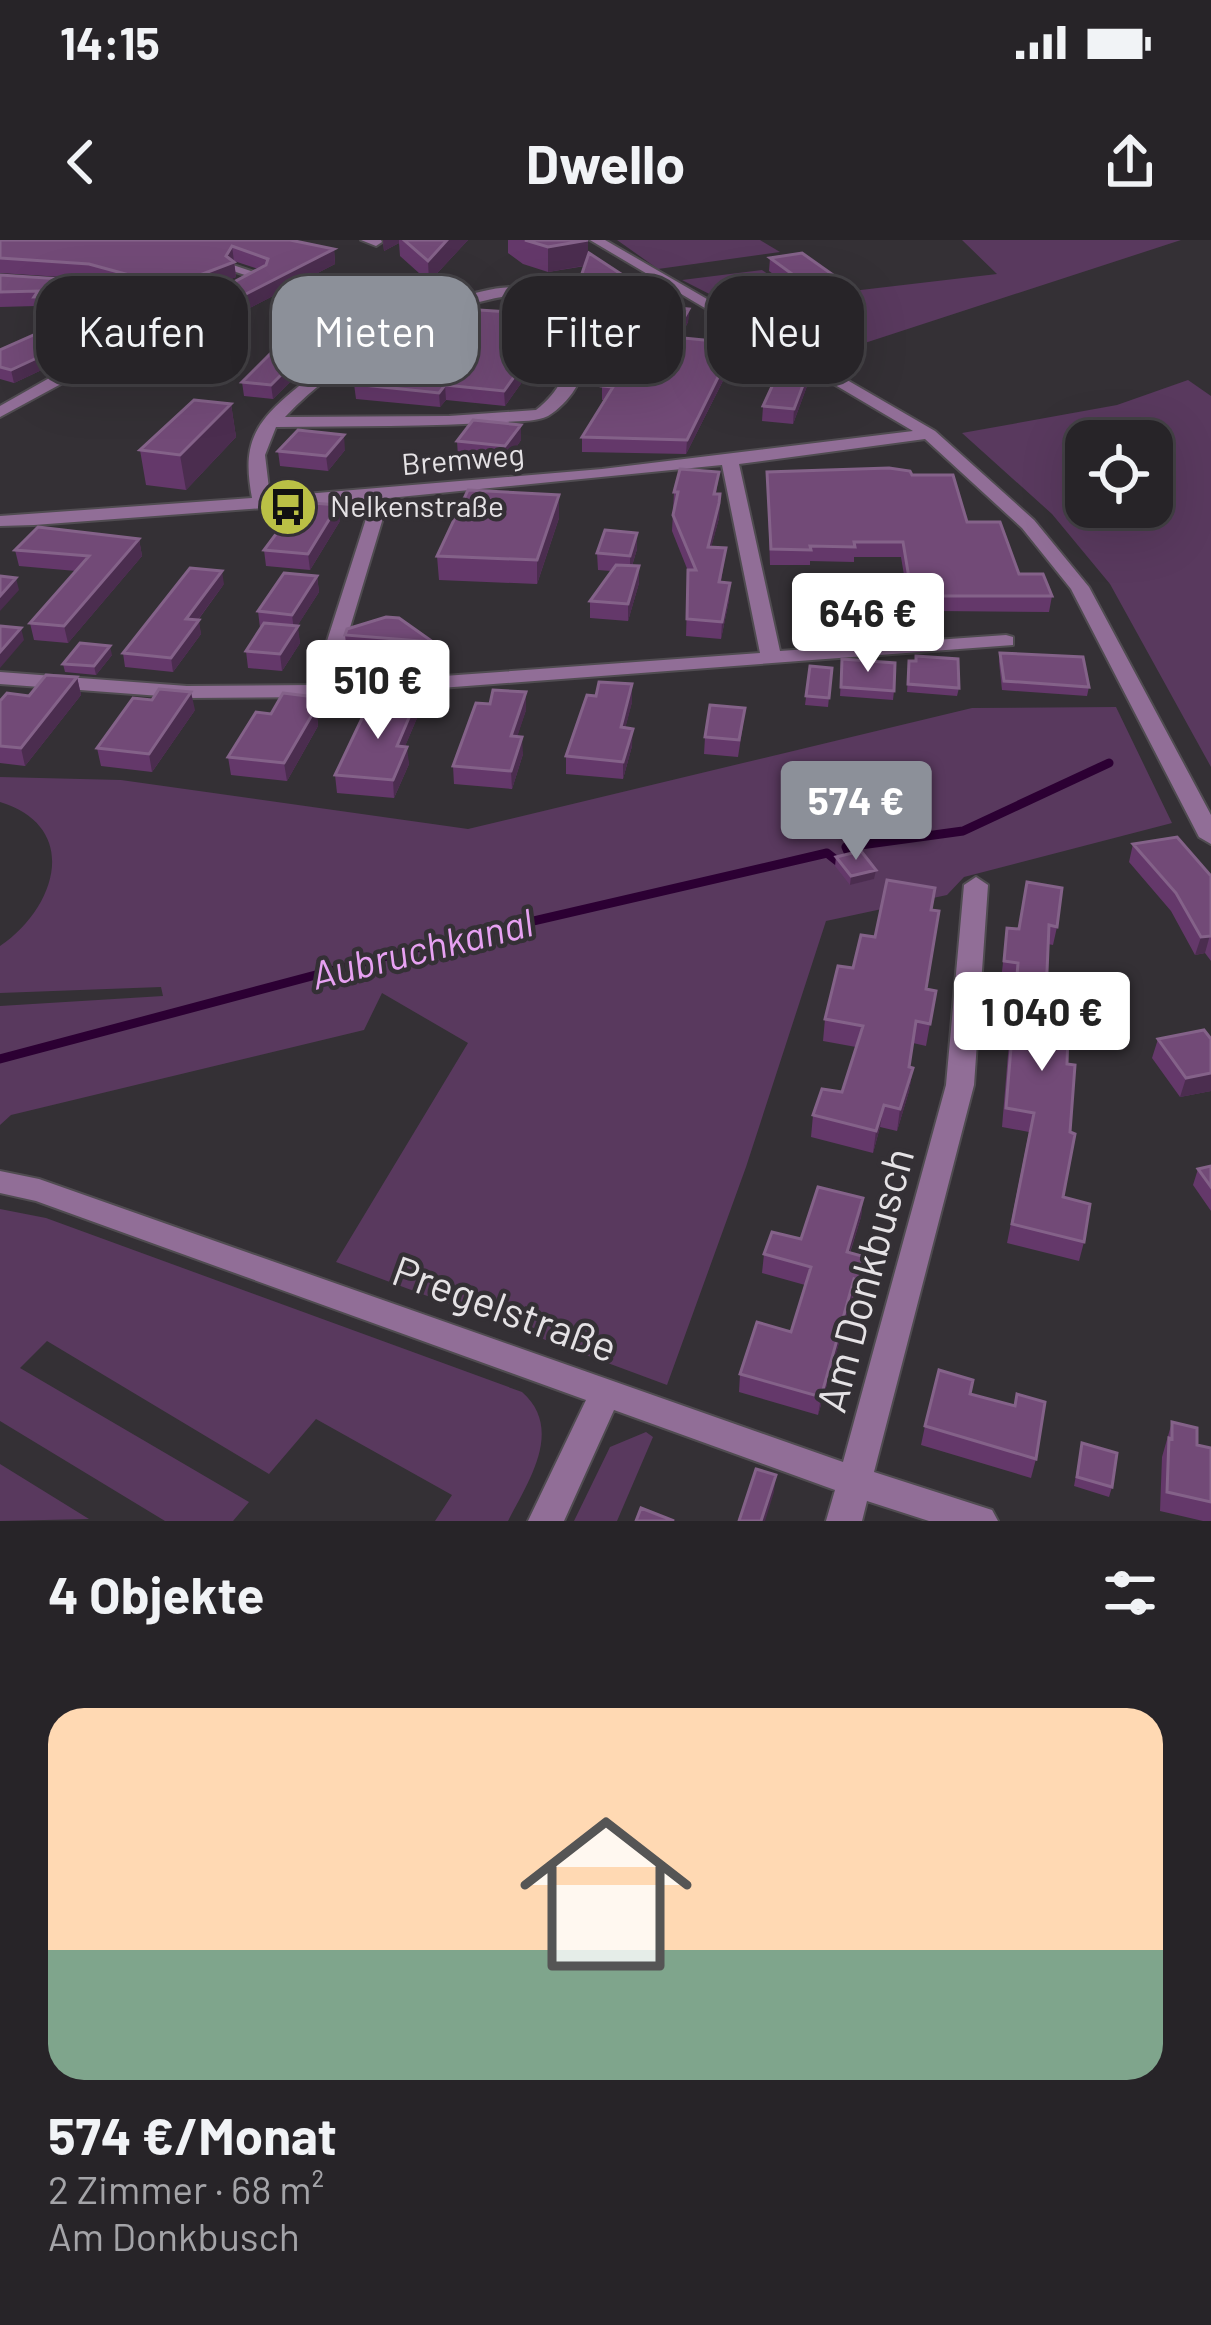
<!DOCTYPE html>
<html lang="de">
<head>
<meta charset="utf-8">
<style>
  body { margin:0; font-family:Barlow,sans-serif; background:#2f2c30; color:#f1f3f6; height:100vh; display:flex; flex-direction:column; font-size:45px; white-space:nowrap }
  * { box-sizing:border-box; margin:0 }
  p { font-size:39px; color:#a4a4a8 }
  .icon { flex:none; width:66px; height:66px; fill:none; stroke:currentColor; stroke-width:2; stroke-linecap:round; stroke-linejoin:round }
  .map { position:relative; height:1281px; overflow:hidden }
  .side { display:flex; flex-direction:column; background:#272428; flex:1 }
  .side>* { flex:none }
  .guide { position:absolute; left:36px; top:36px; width:1140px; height:108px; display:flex; gap:24px }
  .buttons { position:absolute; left:1065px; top:180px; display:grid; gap:24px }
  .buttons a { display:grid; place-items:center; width:108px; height:108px; border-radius:24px; background:#272428; box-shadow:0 12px 48px #0002,0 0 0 3px #434145; font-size:60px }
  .price { position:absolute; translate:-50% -102px; padding:0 27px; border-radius:12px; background:#fff; color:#222; font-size:39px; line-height:78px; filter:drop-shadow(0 3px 6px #0008) }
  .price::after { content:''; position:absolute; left:50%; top:72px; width:36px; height:27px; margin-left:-18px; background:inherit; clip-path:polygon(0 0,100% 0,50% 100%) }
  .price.selected { background:#8c9099; color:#fff }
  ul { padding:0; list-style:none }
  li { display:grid; align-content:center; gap:24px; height:636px; padding:0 48px }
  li+li { border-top:3px solid #434145 }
  li span { display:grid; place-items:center; height:372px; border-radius:36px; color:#555 }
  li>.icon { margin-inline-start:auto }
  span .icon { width:216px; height:216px; fill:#fffc; stroke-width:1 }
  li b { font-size:51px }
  h2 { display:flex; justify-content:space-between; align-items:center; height:144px; padding:0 48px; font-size:51px }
  .pill { padding:0 42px; border-radius:36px; background:#272428; box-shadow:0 12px 48px #0002,0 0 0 3px #434145; font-size:42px; line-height:108px }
  .pill.selected { background:#8c9099; color:#fff }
  .status { display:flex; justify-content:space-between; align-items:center; height:84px; padding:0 60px; background:#272428; direction:ltr }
  .status svg { height:33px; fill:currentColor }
  header { display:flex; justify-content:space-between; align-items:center; height:156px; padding:0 48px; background:#272428; font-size:54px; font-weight:700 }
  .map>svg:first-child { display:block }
  .green { fill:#59395e; fill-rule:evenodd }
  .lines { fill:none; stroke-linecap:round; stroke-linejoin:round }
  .stream { stroke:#2c0033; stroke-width:9 }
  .minor-casing { stroke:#504c51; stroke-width:4 }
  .minor { fill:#916e97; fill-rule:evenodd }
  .wall { fill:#64386a }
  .shaded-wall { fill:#4b2d4f }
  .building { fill:#724a77; stroke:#846289; stroke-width:3 }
  .labels { text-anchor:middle; stroke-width:9; stroke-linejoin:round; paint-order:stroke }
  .far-street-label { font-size:30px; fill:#e5e2e5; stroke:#343035 }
  .far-poi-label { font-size:30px; fill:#e5e2e5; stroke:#343035; text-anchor:start }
  .water-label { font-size:39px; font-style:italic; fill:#e7a1f2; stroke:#343035 }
  .near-street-label { font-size:42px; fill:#e5e2e5; stroke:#343035 }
</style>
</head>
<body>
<div class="status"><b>14:15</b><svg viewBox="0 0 49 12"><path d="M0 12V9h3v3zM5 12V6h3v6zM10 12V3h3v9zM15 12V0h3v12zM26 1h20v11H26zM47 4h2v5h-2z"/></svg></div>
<header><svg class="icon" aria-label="back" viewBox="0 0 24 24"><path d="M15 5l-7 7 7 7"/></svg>Dwello<svg class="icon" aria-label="share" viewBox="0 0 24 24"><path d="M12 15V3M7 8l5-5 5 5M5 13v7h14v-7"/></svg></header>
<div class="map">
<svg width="1211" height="1281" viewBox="0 0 1211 1281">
  <rect width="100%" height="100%" fill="#343035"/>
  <path class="green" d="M 617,0 L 760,0 L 780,12 L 658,29 Z
    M 962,0 L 1181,0 L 828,115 L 682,40 L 762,30 L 801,57 L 997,34 Z
    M 1188,140 L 1211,156 L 1211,527 L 1110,344 L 1052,274 L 962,193 L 1117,165 ZM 1086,201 L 1152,201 L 1152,267 L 1086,267 Z
    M 1116,467 L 1172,583 L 964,637 L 947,655 L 826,681 L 746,927 L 667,1145 L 336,1022 L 468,803 L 382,753 L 364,790 L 11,875 L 0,885 L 0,766 L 163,756 L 161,747 L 0,753 L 0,706 C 57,667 81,587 0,562 L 0,537 L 121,540 L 468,589 L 972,468 Z
    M 0,969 L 46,978 L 522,1152 C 564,1189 529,1240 508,1281 L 435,1281 L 452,1255 L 316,1179 L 269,1234 L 47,1101 L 20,1128 L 249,1262 L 233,1281 L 165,1281 L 0,1181 Z
    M 646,1192 L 653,1197 L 617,1281 L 574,1281 L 610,1207 Z
    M 0,1224 L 89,1279 L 0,1281 Z"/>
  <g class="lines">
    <path class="stream" d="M 852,621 L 846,607 L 963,591 L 1109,523
      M 0,819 L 421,707 L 827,613 L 841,624"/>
    <defs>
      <path id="minor" d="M 361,0 L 381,0 L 382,2 L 376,6 Z
        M 590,0 L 605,0 L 935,191 L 1034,280 L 1089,347 L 1211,575 L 1211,604 L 1199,597 L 1071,349 L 1022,288 L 925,199 L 739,224 L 780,411 L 1006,395 L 1013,397 L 1013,405 L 321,457 L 187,458 L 0,444 L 0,432 L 187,446 L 313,445 L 372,260 L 34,285 L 0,286 L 0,276 L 252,258 C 247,230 245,205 263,181 C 301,130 460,37 524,48 C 551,53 575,72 584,98 C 593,127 573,161 548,176 C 536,182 517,181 503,182 C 428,187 352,186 276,187 L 265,215 L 270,257 L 602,229 L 913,191 ZM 514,55 C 584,63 586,131 536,170 L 449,176 L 285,177 C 342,117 431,67 514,55 ZM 722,225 L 760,413 L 333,444 L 389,258 Z
        M 233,25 L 266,36 L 214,64 L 154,78 L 155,87 L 144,99 L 0,177 L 0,166 L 141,86 L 138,69 L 90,51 L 0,45 L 0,37 L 92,43 L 150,64 L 152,70 L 204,58 L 248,36 L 233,31 Z
        M 976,637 L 988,645 L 974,845 L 874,1232 L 992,1270 L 998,1281 L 929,1281 L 867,1261 L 862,1281 L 826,1281 L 835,1250 L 614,1170 L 564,1281 L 528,1281 L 586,1160 L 36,961 L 0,953 L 0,931 L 39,939 L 843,1222 L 946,845 L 964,645 Z"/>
    </defs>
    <use href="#minor" class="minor-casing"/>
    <use href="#minor" class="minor"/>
  </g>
  <path class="wall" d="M 0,0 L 334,9 L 335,24 L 240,73 L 217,67 L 215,52 L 258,29 L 234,21 L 236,37 L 181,59 L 154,56 L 92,39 L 0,33 Z
    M 383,0 L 468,0 L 429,42 L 400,16 L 399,3 L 384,11 Z
    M 508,0 L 587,0 L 588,17 L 627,51 L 619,62 L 689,69 L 688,82 L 680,98 L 735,117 L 686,214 L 582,212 L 582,197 L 605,160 L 602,160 L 602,146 L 609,136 L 601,135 L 601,121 L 615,98 L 605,91 L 605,78 L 608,73 L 574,70 L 574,57 L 585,26 L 548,32 L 523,24 L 508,13 Z
    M 770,18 L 835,50 L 802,55 L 769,31 Z
    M 0,35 L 78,40 L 81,55 L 72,72 L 37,73 L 36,66 L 0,67 Z
    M 382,64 L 383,78 L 366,96 L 346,100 L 328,120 L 305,136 L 297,135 L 273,159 L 244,156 L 242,142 L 282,111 L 331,77 Z
    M 542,88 L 529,106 L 536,106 L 537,121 L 505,166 L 446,160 L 440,167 L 356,159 L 354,144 L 419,102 Z
    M 101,102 L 14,143 L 0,139 L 0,110 Z
    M 808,132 L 807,146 L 793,184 L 762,181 L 763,166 Z
    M 231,164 L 236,197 L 186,250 L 146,245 L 140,210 Z
    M 521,200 L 506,222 L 458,217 L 457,201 Z
    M 345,210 L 328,231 L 280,226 L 278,211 Z
    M 719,232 L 716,254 L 720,254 L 719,278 L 711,307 L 726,308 L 721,342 L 729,360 L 721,399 L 686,396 L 688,331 L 672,291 L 674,252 Z
    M 767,232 L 912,235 L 967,282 L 1019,334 L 1052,356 L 1049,372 L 937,371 L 936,377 L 911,377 L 901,317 L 854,317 L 854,322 L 810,321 L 810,325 L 770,325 Z
    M 559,255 L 559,278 L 537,344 L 439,340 L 437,316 Z
    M 340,281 L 310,330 L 266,326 L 264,310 Z
    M 637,293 L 637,309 L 632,326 L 639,343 L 628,381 L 590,378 L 590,361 L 611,331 L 598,330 L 597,313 Z
    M 139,299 L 142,316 L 68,403 L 34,400 L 30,383 L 76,331 L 19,326 L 15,310 Z
    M 317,336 L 319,352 L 297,386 L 300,403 L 282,431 L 248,428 L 246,411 L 260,388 L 258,371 Z
    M 224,344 L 198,380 L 201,394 L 173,432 L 125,427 L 123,413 Z
    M 345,395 L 433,402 L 434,419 L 347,412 Z
    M 1000,413 L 1089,447 L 1087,456 L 1002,450 L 999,422 Z
    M 112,415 L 96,435 L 65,432 L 63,424 Z
    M 842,419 L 894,451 L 893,460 L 840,456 Z
    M 909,421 L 959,448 L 957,456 L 907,452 Z
    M 810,426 L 832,428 L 828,467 L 805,465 Z
    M 77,437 L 81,455 L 25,526 L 0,523 L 0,461 L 29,456 Z
    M 315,457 L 318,486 L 287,541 L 231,535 L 228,517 Z
    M 632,462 L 625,488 L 632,506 L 623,539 L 566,534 L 566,516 Z
    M 195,470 L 152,532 L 101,526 L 97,508 Z
    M 526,470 L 517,496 L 523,514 L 512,549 L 454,544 L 453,526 Z
    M 417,478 L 405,506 L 409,524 L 394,558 L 337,553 L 335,535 Z
    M 743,485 L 738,517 L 704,514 L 705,497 Z
    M 1133,604 L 1211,636 L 1211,721 L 1205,713 L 1195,715 L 1171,671 L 1129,622 Z
    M 836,617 L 874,639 L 850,645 L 835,626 Z
    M 1027,642 L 1057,687 L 1053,705 L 1048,704 L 1046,755 L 1063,957 L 1084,1002 L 1079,1021 L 1007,1003 L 1029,892 L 1002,887 L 1014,742 L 1001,740 L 1007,688 L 1018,689 Z
    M 932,670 L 926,749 L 936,751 L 926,806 L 913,803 L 909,828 L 913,828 L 909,851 L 897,891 L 880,887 L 873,913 L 811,897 L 813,875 L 842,852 L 856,807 L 823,801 L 825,779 L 853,728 L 875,697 Z
    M 1158,799 L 1211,799 L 1211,851 L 1180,857 L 1152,818 Z
    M 1211,926 L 1211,971 L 1193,945 L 1198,929 Z
    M 863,958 L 861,977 L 850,1013 L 869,1018 L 867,1036 L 860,1060 L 852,1058 L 818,1175 L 739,1152 L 740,1134 L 791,1092 L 805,1045 L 762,1033 L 764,1014 L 801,999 Z
    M 970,1154 L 1014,1166 L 1036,1219 L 1031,1238 L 921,1205 L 925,1186 Z
    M 1172,1182 L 1197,1205 L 1211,1208 L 1211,1281 L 1203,1281 L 1160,1271 L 1162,1217 Z
    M 1082,1203 L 1112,1247 L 1109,1257 L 1074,1246 Z"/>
  <path class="shaded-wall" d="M 383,0 L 399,0 L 399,3 L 384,11 Z
    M 447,0 L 468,0 L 429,42 L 428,21 Z
    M 588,0 L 588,25 L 548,32 L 548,7 Z
    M 232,6 L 236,37 L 181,59 L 179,43 L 226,16 Z
    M 334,9 L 335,24 L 240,73 L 238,58 Z
    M 836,37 L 835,50 L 802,55 L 803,42 Z
    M 627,38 L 627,51 L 612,73 L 612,60 Z
    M 78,40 L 81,55 L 72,72 L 69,56 Z
    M 382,64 L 383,78 L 366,96 L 346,100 L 328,120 L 305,136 L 304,122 L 345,86 Z
    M 689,69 L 688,82 L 673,111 L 673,97 Z
    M 541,74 L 542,88 L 520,119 L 519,105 Z
    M 99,89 L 101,102 L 14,143 L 11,130 Z
    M 735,103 L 735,117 L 686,214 L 687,200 Z
    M 536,106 L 537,121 L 505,166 L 504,151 Z
    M 295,121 L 297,135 L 273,159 L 271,145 Z
    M 808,132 L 807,146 L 793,184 L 794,169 Z
    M 445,145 L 446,160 L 440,167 L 439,153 Z
    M 231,164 L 236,197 L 186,250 L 180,215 Z
    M 521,185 L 521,200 L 506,222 L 505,206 Z
    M 344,195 L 345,210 L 328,231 L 326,216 Z
    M 559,255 L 559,278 L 537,344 L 537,320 Z
    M 719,263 L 719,278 L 707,323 L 708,307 Z
    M 338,265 L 340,281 L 310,330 L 308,314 Z
    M 637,293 L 637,309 L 630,332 L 630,316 Z
    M 139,299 L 142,316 L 68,403 L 64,386 Z
    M 639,326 L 639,343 L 628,381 L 628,364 Z
    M 222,331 L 224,344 L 188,393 L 186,379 Z
    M 317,336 L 319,352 L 294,391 L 292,375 Z
    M 16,338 L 19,350 L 0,371 L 0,356 Z
    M 730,343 L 729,360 L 721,399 L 722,382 Z
    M 199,380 L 201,394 L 173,432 L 171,418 Z
    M 298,386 L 300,403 L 282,431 L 280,414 Z
    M 21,388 L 24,400 L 0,428 L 0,412 Z
    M 110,406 L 112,415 L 96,435 L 94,426 Z
    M 77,437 L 81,455 L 25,526 L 21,508 Z
    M 632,444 L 632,462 L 621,505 L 621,487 Z
    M 191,452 L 195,470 L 152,532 L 149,514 Z
    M 526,452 L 526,470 L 512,513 L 511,496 Z
    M 315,457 L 318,486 L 287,541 L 284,523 Z
    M 416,461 L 417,478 L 398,523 L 397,506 Z
    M 633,489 L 632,506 L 623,539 L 623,522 Z
    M 522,497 L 523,514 L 512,549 L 511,531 Z
    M 407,507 L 409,524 L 394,558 L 393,540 Z
    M 876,630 L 874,639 L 850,645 L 851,636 Z
    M 1210,695 L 1205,713 L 1195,715 L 1201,697 Z
    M 913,828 L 909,851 L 897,891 L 900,869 Z
    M 1211,833 L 1211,851 L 1180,857 L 1186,838 Z
    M 884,865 L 880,887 L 873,913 L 876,891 Z
    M 863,958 L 861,977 L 844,1030 L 847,1012 Z
    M 854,1039 L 852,1058 L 818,1175 L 821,1157 Z
    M 776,1235 L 774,1252 L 765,1281 L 761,1281 Z"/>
  <path class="building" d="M 0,0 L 290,0 L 334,9 L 238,58 L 215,52 L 266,25 L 268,19 L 232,6 L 226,16 L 234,22 L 179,43 L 151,41 L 89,24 L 0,18 Z
    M 404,0 L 447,0 L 428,21 Z
    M 525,0 L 588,0 L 548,7 Z
    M 589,13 L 627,38 L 612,60 L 574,57 Z
    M 802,13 L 836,37 L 803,42 L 770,18 Z
    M 0,35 L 78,40 L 69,56 L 34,57 L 38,51 L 0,52 Z
    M 348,61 L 382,64 L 365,82 L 345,86 L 327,106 L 304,122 L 295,121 L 271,145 L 242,142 L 274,110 L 282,111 L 300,93 L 307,94 L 325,77 L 331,77 Z
    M 615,62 L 689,69 L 673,97 L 735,103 L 687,200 L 582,197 L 613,147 L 602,146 L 617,123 L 601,121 L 620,88 L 605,78 Z
    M 448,68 L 541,74 L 519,105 L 536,106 L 504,151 L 445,145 L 439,153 L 354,144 L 393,100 L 419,102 Z
    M 65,81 L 99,89 L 11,130 L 0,127 L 0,110 Z
    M 780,129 L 808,132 L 794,169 L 763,166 Z
    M 194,160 L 231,164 L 180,215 L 140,210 Z
    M 473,180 L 521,185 L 505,206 L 457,201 Z
    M 298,190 L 344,195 L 326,216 L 278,211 Z
    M 889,228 L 910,231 L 912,235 L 953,235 L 967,282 L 1000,282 L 1019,334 L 1043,334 L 1052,356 L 936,356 L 938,362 L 913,362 L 903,302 L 854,302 L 855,307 L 810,306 L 811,310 L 771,309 L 767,232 Z
    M 680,229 L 719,232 L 714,254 L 720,254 L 719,263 L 708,307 L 726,308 L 719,342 L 730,343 L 722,382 L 687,379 L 688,330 L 696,330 L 673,275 L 678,252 L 674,252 Z
    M 468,250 L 559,255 L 537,320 L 437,316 Z
    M 300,262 L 338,265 L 308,314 L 264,310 Z
    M 38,287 L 139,299 L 64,386 L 30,383 L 89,316 L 15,310 Z
    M 605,290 L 637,293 L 630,316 L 597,313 Z
    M 616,325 L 639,326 L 628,364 L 590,361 Z
    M 190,328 L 222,331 L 186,379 L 199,380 L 171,418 L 123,413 Z
    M 284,333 L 317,336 L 292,375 L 258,371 Z
    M 0,336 L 16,338 L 0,356 Z
    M 386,377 L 399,378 L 433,402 L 345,395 L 347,389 Z
    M 264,383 L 298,386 L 280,414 L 246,411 Z
    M 0,386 L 21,388 L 0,412 Z
    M 80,403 L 110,406 L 94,426 L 63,424 Z
    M 1000,413 L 1083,417 L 1089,447 L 1004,441 Z
    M 916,416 L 958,419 L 959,448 L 908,444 L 909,421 L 916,421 Z
    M 842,419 L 895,423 L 894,451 L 841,447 Z
    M 810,426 L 832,428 L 829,458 L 806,456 Z
    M 46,435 L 77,437 L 21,508 L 0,506 L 0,461 L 7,453 L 29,456 Z
    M 599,442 L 632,444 L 621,487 L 633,489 L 623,522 L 566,516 L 587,455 L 596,456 Z
    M 159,449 L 191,452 L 149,514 L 97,508 L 133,458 L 152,460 Z
    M 493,450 L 526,452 L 511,496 L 522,497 L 511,531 L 453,526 L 476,463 L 490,464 Z
    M 283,453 L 315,457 L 309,468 L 316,468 L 284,523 L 228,517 L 256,472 L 271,474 Z
    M 382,458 L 416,461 L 397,506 L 407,507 L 393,540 L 335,535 L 365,472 L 375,472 Z
    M 710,465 L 745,468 L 739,500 L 705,497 Z
    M 1177,597 L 1211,636 L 1211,696 L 1201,697 L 1176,653 L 1133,604 Z
    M 861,611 L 876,630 L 851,636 L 836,617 Z
    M 887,640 L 935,648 L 931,670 L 939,671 L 926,749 L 936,751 L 930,784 L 916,781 L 909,827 L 913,828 L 900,869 L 884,865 L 876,891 L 813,875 L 822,849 L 842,852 L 863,786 L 825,779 L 838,726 L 853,728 L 861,695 L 875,697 Z
    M 1027,642 L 1062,648 L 1057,687 L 1049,685 L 1046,755 L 1069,759 L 1067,824 L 1075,825 L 1070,892 L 1075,894 L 1063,957 L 1090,964 L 1084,1002 L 1012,984 L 1034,873 L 1006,868 L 1018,723 L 1004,721 L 1007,688 L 1019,689 Z
    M 1204,790 L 1211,799 L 1211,833 L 1186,838 L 1158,799 Z
    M 1211,926 L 1211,947 L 1198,929 Z
    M 818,947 L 863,958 L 847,1012 L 869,1018 L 863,1042 L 854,1039 L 821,1157 L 740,1134 L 757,1082 L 791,1092 L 811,1027 L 764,1014 L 772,992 L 801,999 Z
    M 939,1130 L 973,1140 L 970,1154 L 1015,1166 L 1017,1154 L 1045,1162 L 1036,1219 L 925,1186 Z
    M 1172,1182 L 1197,1188 L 1197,1205 L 1211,1208 L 1211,1262 L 1167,1252 L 1169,1198 L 1172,1199 Z
    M 1082,1203 L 1117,1213 L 1112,1247 L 1077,1237 Z
    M 756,1229 L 776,1235 L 761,1281 L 739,1281 Z
    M 641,1268 L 674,1281 L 636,1281 Z"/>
  <defs>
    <symbol id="bus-disc" viewBox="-11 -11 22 22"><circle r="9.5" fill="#bac045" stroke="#343035"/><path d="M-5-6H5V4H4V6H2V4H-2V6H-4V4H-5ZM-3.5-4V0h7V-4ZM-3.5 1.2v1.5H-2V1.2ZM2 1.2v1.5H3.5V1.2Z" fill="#111"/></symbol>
  </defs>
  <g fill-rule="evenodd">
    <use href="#bus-disc" x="255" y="234" width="66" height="66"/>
  </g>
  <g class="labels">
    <g class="far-street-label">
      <text transform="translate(463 220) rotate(-5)" y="10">Bremweg</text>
    </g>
    <g class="far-poi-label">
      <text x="330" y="277">Nelkenstraße</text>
    </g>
    <g class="water-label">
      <text transform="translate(422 709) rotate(-14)" y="14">Aubruchkanal</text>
    </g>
    <g class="near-street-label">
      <text transform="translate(865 1040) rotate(-75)" y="15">Am Donkbusch</text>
      <text transform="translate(505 1069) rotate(20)" y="15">Pregelstraße</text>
    </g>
  </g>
</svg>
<div class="buttons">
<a><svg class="icon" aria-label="locate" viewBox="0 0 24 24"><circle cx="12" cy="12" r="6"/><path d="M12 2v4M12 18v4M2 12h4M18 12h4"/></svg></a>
</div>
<b class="price" style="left:868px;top:435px">646 €</b>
<b class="price" style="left:378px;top:502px">510 €</b>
<b class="price selected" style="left:856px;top:623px">574 €</b>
<b class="price" style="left:1042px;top:834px">1 040 €</b>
<div class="guide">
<a class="pill">Kaufen</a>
<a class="pill selected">Mieten</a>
<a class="pill">Filter</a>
<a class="pill">Neu</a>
</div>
</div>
<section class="side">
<h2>4 Objekte<svg class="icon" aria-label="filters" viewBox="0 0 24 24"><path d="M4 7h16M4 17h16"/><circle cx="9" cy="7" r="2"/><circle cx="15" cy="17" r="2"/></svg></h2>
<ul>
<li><span style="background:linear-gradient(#ffd9b3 65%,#7fa58c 0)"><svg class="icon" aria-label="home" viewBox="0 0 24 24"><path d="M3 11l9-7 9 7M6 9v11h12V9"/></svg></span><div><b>574 €/Monat</b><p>2 Zimmer · 68 m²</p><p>Am Donkbusch</p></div></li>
</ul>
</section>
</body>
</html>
